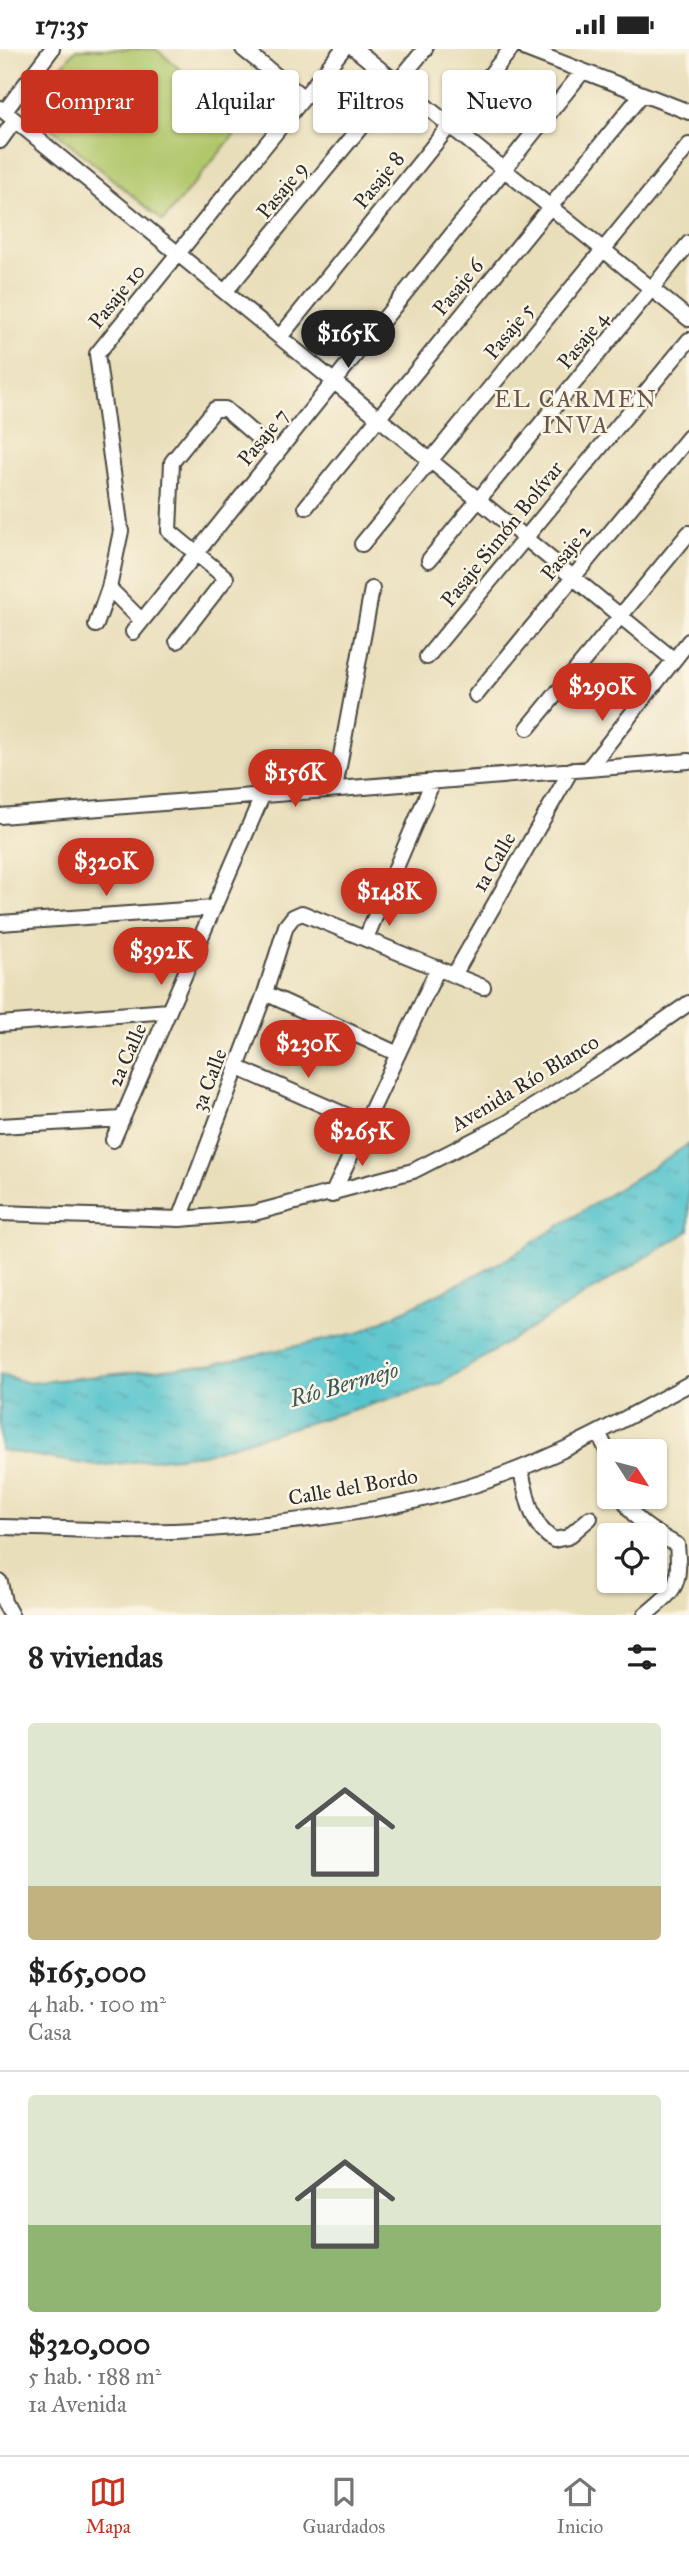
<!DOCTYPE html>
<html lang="es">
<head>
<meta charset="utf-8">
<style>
  body { margin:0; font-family:"IM FELL Great Primer",serif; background:#f2f2f2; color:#222; height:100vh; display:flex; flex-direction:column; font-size:26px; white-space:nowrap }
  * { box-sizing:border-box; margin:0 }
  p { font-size:23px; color:#767676 }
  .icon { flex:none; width:38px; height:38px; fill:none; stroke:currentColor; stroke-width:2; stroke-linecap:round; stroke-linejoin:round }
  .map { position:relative; height:1566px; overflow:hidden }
  .panel { display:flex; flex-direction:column; background:#fff; flex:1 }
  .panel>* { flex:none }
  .hud { position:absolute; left:21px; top:21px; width:648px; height:63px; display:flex; gap:14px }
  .needle { width:46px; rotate:126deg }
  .buttons { position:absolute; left:597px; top:1390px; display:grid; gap:14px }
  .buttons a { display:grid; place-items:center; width:70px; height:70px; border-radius:7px; background:#fff; box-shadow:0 2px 5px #0004; font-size:35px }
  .price { position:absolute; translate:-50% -60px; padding:0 16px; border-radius:24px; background:#c8321e; color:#fff; font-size:23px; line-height:46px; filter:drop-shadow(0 2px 4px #0008) }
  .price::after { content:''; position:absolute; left:50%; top:42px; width:21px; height:16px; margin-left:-10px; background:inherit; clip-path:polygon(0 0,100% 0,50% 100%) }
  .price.current { background:#222; color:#fff }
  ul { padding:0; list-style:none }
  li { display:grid; align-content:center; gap:14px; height:371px; padding:0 28px }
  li+li { border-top:2px solid #e0e0e0 }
  li span { display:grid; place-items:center; height:217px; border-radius:7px; color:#555 }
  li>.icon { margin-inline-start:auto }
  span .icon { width:126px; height:126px; fill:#fffc; stroke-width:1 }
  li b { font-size:30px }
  h2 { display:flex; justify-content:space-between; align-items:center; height:84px; padding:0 28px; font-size:30px }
  .pill { padding:0 24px; border-radius:7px; background:#fff; box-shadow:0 2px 5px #0004; font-size:24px; line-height:63px }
  .pill.current { background:#c8321e; color:#fff }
  .status { display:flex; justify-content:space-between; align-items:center; height:49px; padding:0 35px; background:#fff; direction:ltr }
  .status svg { height:19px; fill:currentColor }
  .tab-bar { display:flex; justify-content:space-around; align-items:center; height:98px; border-top:2px solid #e0e0e0; background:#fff; font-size:19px; color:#767676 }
  .tab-bar a { display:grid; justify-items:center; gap:4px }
  .tab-bar .current { color:#c8321e }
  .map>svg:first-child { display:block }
  .garden { fill:#b1c76c; stroke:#6e794c; stroke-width:2 }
  .water { fill:url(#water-ripples); stroke:#41787c; stroke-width:2 }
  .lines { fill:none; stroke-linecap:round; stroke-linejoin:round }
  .minor-casing { stroke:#484640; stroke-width:18 }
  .minor { stroke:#fff; stroke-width:14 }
  .labels { text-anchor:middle; stroke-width:5; stroke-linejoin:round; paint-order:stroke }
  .street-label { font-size:21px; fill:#2b2b2b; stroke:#fcf5e5 }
  .neighbourhood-label { font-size:23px; letter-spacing:2px; fill:#695449; stroke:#fcf5e5 }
  .water-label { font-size:23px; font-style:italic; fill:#38595c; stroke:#fcf5e5 }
</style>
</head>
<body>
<div class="status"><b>17:35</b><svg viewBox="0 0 49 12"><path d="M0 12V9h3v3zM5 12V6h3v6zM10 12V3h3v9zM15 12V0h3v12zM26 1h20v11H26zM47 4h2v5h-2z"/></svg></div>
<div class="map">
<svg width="689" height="1566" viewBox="0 0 689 1566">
  <defs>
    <pattern id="water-ripples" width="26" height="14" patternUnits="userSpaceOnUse" patternTransform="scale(1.75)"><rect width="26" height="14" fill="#57c4cd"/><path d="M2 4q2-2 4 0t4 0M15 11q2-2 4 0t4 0" fill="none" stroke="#489fa7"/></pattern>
  </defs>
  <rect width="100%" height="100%" fill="#fcf5e5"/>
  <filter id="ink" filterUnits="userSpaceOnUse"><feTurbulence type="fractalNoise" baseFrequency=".0143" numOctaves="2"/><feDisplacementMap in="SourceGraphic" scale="14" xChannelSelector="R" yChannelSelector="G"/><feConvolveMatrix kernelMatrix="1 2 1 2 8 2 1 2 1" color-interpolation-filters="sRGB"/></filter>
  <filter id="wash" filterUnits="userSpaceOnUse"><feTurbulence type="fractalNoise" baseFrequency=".00686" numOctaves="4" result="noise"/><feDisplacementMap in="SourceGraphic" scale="28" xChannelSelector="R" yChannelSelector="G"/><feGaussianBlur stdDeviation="1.57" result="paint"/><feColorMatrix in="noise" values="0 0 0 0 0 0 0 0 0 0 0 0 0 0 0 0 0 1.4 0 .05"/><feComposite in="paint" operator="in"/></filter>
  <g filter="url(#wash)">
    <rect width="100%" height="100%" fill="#e9deba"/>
    <path class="garden" d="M 76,0 L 156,0 L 244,74 L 163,172 L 27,59 Z"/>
    <path class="water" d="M 689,1095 L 689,1182 L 440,1335 L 203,1405 L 97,1417 L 0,1401 L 0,1325 L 29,1334 L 213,1315 L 361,1283 L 505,1211 Z"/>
  </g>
  <g filter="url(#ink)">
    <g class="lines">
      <defs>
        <path id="minor" d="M 243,0 L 304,49
          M 355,0 L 689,270
          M 526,0 L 689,63
          M 0,59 L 674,611
          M 5,62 L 52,0
          M 0,92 L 15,71
          M 225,243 L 425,0
          M 280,288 L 511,0
          M 306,458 L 642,45
          M 362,495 L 689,96
          M 429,511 L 689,194
          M 109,539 L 142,572
          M 96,576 L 109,539 L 121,482 L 97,305 L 343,0
          M 133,583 L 583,22
          M 177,592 L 226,529 L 169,482 L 172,413 L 215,360 L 225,360 L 277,405
          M 427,608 L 689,291
          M 476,646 L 689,388
          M 528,679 L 689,484
          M 588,720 L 689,592
          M 335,739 L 372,540
          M 0,767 L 689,712
          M 0,874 L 214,859
          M 366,889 L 433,732
          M 454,926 L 571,721
          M 265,944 L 398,1005
          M 0,975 L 169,962
          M 236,1018 L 366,1075
          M 0,1077 L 122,1070
          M 113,1091 L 263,745
          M 332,1146 L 438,919
          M 0,1164 L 180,1170 L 254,1164 L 413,1122 L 507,1074 L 607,1011 L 689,954
          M 180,1170 L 265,944 L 286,877 L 293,868 L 302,864 L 483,938
          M 599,1385 L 609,1406
          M 520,1420 C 528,1446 529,1476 554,1491 L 568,1488 L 590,1469
          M 623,1447 C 632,1472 655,1484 677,1496 C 681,1538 676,1540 645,1566
          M 0,1478 C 65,1479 132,1485 196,1481 C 283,1475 385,1463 468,1438 C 547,1414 618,1374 689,1335
          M 0,1533 L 4,1553 L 11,1566"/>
      </defs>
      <use href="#minor" class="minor-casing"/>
      <use href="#minor" class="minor"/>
    </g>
  </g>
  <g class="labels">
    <g class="street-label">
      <text transform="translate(379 131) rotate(-51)" y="7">Pasaje 8</text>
      <text transform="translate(282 141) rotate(-51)" y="7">Pasaje 9</text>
      <text transform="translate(458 238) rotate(-51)" y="7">Pasaje 6</text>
      <text transform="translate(117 247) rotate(-51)" y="7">Pasaje 10</text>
      <text transform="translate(509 282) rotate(-51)" y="7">Pasaje 5</text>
      <text transform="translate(583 291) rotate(-51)" y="7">Pasaje 4</text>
      <text transform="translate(263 388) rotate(-51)" y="7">Pasaje 7</text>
      <text transform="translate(502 485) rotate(-51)" y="7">Pasaje Simón Bolívar</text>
      <text transform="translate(566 503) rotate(-51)" y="7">Pasaje 2</text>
      <text transform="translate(494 813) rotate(-60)" y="7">1a Calle</text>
      <text transform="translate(127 1006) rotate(-66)" y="7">2a Calle</text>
      <text transform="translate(209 1031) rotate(-69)" y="7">3a Calle</text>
      <text transform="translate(525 1034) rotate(-31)" y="7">Avenida Río Blanco</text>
      <text transform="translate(353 1438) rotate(-10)" y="7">Calle del Bordo</text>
    </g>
    <g class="neighbourhood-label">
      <text x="576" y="358">EL CARMEN<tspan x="576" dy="26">INVA</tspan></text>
    </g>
    <g class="water-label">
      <text transform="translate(344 1335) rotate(-16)" y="8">Río Bermejo</text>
    </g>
  </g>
</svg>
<div class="buttons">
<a><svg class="needle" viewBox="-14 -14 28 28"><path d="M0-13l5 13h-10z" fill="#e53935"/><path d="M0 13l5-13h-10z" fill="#767676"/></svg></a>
<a><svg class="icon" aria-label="locate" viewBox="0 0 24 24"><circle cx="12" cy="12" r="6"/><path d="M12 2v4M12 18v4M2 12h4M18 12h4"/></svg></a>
</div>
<b class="price current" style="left:348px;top:321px">$165K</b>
<b class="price" style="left:602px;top:674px">$290K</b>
<b class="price" style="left:295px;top:760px">$156K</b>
<b class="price" style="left:106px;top:849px">$320K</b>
<b class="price" style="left:389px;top:879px">$148K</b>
<b class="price" style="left:161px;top:938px">$392K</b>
<b class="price" style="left:308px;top:1031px">$230K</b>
<b class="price" style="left:362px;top:1119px">$265K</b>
<div class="hud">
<a class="pill current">Comprar</a>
<a class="pill">Alquilar</a>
<a class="pill">Filtros</a>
<a class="pill">Nuevo</a>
</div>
</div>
<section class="panel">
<h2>8 viviendas<svg class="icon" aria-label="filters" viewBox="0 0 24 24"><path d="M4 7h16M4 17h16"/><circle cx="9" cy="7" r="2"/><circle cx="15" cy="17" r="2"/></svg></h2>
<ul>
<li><span style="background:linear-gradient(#dfe7d0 75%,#c2b280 0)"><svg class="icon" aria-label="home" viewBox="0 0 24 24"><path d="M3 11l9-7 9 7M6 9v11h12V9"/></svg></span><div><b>$165,000</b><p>4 hab. · 100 m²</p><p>Casa</p></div></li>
<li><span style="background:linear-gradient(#dfe7d0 60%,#8fb573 0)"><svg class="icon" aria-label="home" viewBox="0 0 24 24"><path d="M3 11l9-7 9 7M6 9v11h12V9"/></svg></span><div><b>$320,000</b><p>5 hab. · 188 m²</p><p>1a Avenida</p></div></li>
</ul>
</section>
<nav class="tab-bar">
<a class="current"><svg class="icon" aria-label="map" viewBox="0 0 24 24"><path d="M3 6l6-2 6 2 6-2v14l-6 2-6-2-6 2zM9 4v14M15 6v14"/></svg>Mapa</a>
<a><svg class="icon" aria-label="saved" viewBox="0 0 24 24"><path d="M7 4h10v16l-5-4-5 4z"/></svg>Guardados</a>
<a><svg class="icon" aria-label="home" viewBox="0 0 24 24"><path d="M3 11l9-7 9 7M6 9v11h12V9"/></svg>Inicio</a>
</nav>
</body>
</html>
